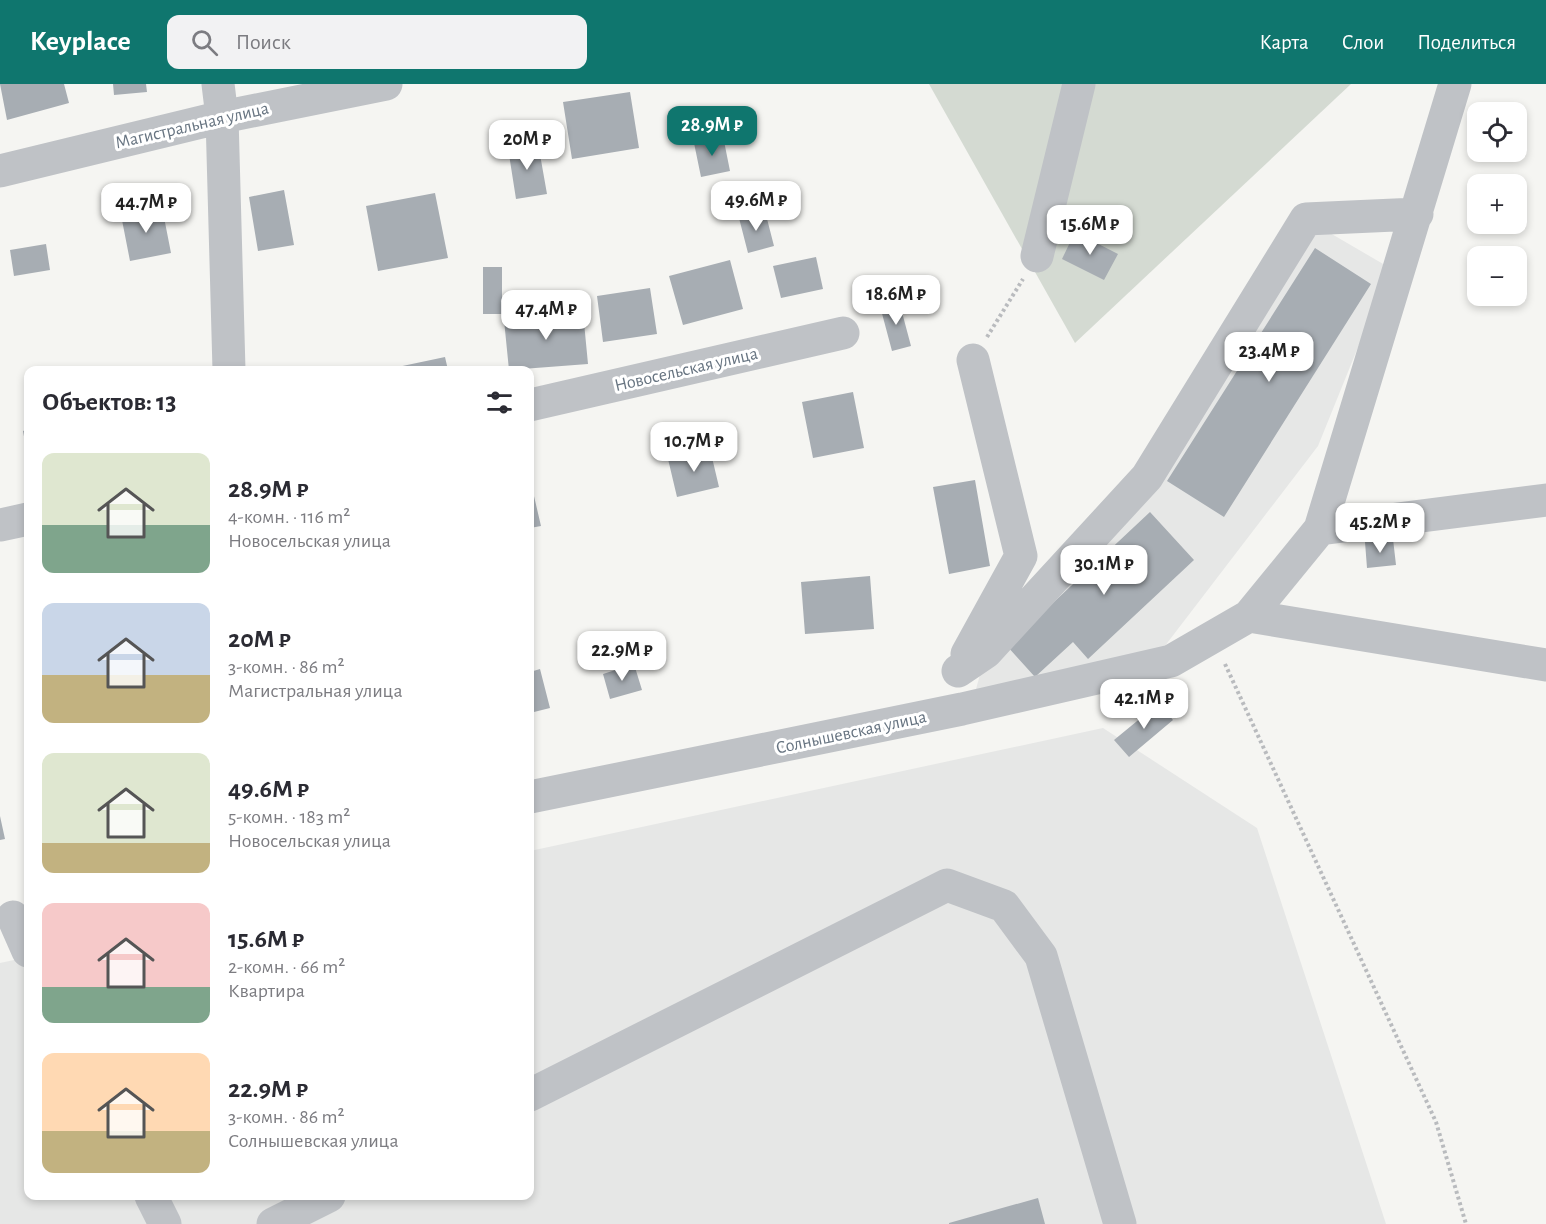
<!DOCTYPE html>
<html lang="ru">
<head>
<meta charset="utf-8">
<style>
  body { margin:0; font-family:"Alegreya Sans",sans-serif; background:#f2f2f3; color:#2b2b33; height:100vh; display:flex; flex-direction:column; font-size:22px; white-space:nowrap }
  * { box-sizing:border-box; margin:0 }
  p { font-size:20px; color:#7c7c81 }
  .icon { flex:none; width:33px; height:33px; fill:none; stroke:currentColor; stroke-width:2; stroke-linecap:round; stroke-linejoin:round }
  .map { position:relative; flex:1; overflow:hidden }
  .sheet { position:absolute; left:24px; top:282px; width:510px; height:834px; display:flex; flex-direction:column; background:#fff; border-radius:12px; box-shadow:0 3px 9px #0003 }
  .sheet>* { flex:none }
  .controls { position:absolute; left:1467px; top:18px; display:grid; gap:12px }
  .controls a { display:grid; place-items:center; width:60px; height:60px; border-radius:12px; background:#fff; box-shadow:0 3px 9px #0003; font-size:30px }
  .price { position:absolute; translate:-50% -51px; padding:0 14px; border-radius:12px; background:#fff; color:#222; font-size:20px; line-height:39px; filter:drop-shadow(0 2px 3px #0008) }
  .price::after { content:''; position:absolute; left:50%; top:36px; width:18px; height:14px; margin-left:-9px; background:inherit; clip-path:polygon(0 0,100% 0,50% 100%) }
  .price.on { background:#0f766e; color:#fff }
  ul { padding:0; list-style:none }
  li { display:flex; align-items:center; gap:18px; height:150px; padding:0 18px }
  li span { display:grid; place-items:center; flex:none; width:168px; height:120px; border-radius:12px; color:#555 }
  li>.icon { margin-inline-start:auto }
  span .icon { width:72px; height:72px; fill:#fffc; stroke-width:1 }
  li b { font-size:26px }
  h2 { display:flex; justify-content:space-between; align-items:center; height:72px; padding:0 18px; font-size:26px }
  header { display:flex; align-items:center; gap:36px; box-sizing:border-box; height:84px; padding:0 30px; background:#0f766e; color:#fff }
  header strong { font-size:28px }
  nav { display:flex; gap:33px; margin-inline-start:auto; font-size:21px }
  .search { width:420px; height:54px; background:#f2f2f3; display:flex; align-items:center; gap:15px; box-sizing:border-box; padding:0 21px; border-radius:12px; color:#7c7c81; font-size:22px }
  .map>svg:first-child { display:block }
  .built { fill:#e6e7e6 }
  .green { fill:#d4dad2 }
  .building { fill:#a7adb3 }
  .lines { fill:none; stroke-linecap:round; stroke-linejoin:round }
  .path { stroke:#b9bbbe; stroke-width:4; stroke-dasharray:3 3; stroke-linecap:butt }
  .minor { stroke:#bfc2c6; stroke-width:33 }
  .labels { text-anchor:middle; stroke-width:6; stroke-linejoin:round; paint-order:stroke }
  .street-label { font-size:18px; fill:#677481; stroke:#fff }
</style>
</head>
<body>
<header>
<strong>Keyplace</strong>
<div class="search"><svg class="icon" aria-label="search" viewBox="0 0 24 24"><circle cx="10" cy="10" r="6"/><path d="M15 15l6 6"/></svg>Поиск</div>
<nav><a>Карта</a><a>Слои</a><a>Поделиться</a></nav>
</header>
<div class="map">
<svg width="1546" height="1140" viewBox="0 0 1546 1140">
  <rect width="100%" height="100%" fill="#f5f5f2"/>
  <path class="built" d="M 1306,135 L 1390,184 L 1318,362 L 1158,571 L 975,609 L 986,568 L 1140,381 Z
    M 1103,644 L 1257,744 L 1386,1140 L 0,1140 L 0,879 L 28,873 L 28,1112 L 530,1112 L 530,767 Z"/>
  <path class="green" d="M 929,0 L 1351,0 L 1075,259 Z"/>
  <path class="building" d="M 0,0 L 64,0 L 69,19 L 7,36 Z
    M 113,0 L 146,0 L 147,8 L 114,11 Z
    M 630,8 L 639,64 L 572,75 L 563,18 Z
    M 723,52 L 730,87 L 701,93 L 694,59 Z
    M 538,59 L 547,110 L 516,115 L 508,64 Z
    M 284,106 L 294,161 L 258,167 L 249,113 Z
    M 435,109 L 448,174 L 378,187 L 366,122 Z
    M 162,123 L 171,169 L 130,177 L 121,131 Z
    M 765,127 L 774,162 L 748,169 L 739,134 Z
    M 1075,148 L 1118,170 L 1104,196 L 1062,175 Z
    M 46,160 L 50,186 L 14,192 L 10,166 Z
    M 1315,164 L 1371,200 L 1224,433 L 1167,397 Z
    M 816,173 L 823,205 L 781,214 L 773,182 Z
    M 730,176 L 743,225 L 683,241 L 669,192 Z
    M 483,183 L 502,183 L 502,230 L 483,230 Z
    M 650,204 L 657,250 L 603,258 L 597,212 Z
    M 899,217 L 911,262 L 892,267 L 880,222 Z
    M 583,228 L 588,280 L 509,286 L 504,236 Z
    M 445,273 L 448,286 L 393,286 L 393,284 Z
    M 853,308 L 864,364 L 813,374 L 802,318 Z
    M 28,345 L 28,369 L 27,369 L 23,347 Z
    M 710,365 L 719,403 L 677,413 L 668,375 Z
    M 530,395 L 541,442 L 530,444 Z
    M 975,396 L 990,482 L 949,490 L 933,403 Z
    M 1150,428 L 1194,476 L 1088,575 L 1073,558 L 1035,593 L 1007,562 Z
    M 1393,455 L 1396,481 L 1367,484 L 1365,458 Z
    M 870,492 L 874,545 L 805,550 L 801,498 Z
    M 634,580 L 642,606 L 610,615 L 603,590 Z
    M 540,585 L 550,624 L 530,629 L 530,588 Z
    M 1159,619 L 1173,636 L 1129,673 L 1114,656 Z
    M 0,732 L 5,755 L 0,756 Z
    M 1038,1114 L 1045,1140 L 949,1140 L 949,1139 Z"/>
  <g class="lines">
    <path class="path" d="M 987,253 L 1023,195
      M 1225,580 L 1436,1038 L 1466,1140"/>
    <path class="minor" d="M 218,0 L 222,33 L 229,286
      M 0,87 L 222,33 L 386,0
      M 1037,172 L 1079,0
      M 530,321 L 843,249
      M 0,441 L 28,435
      M 1320,445 L 1546,416
      M 1249,532 L 1546,581
      M 967,570 L 1021,472 L 973,276
      M 958,587 L 986,568 L 1147,393 L 1306,135 L 1417,130
      M 530,713 L 962,625 L 1171,577 L 1249,532 L 1320,445 L 1455,0
      M 13,833 L 28,867
      M 530,1011 L 947,801 L 1004,822 L 1041,872 L 1120,1140
      M 151,1112 L 165,1140
      M 273,1140 L 329,1112"/>
  </g>
  <g class="labels">
    <g class="street-label">
      <text transform="translate(192 41) rotate(-13)" y="6">Магистральная улица</text>
      <text transform="translate(686 285) rotate(-13)" y="6">Новосельская улица</text>
      <text transform="translate(851 648) rotate(-12)" y="6">Солнышевская улица</text>
    </g>
  </g>
</svg>
<div class="controls">
<a><svg class="icon" aria-label="locate" viewBox="0 0 24 24"><circle cx="12" cy="12" r="6"/><path d="M12 2v4M12 18v4M2 12h4M18 12h4"/></svg></a>
<a>+</a>
<a>−</a>
</div>
<b class="price on" style="left:712px;top:73px">28.9M ₽</b>
<b class="price" style="left:527px;top:87px">20M ₽</b>
<b class="price" style="left:756px;top:148px">49.6M ₽</b>
<b class="price" style="left:146px;top:150px">44.7M ₽</b>
<b class="price" style="left:1090px;top:172px">15.6M ₽</b>
<b class="price" style="left:896px;top:242px">18.6M ₽</b>
<b class="price" style="left:546px;top:257px">47.4M ₽</b>
<b class="price" style="left:1269px;top:299px">23.4M ₽</b>
<b class="price" style="left:694px;top:389px">10.7M ₽</b>
<b class="price" style="left:1380px;top:470px">45.2M ₽</b>
<b class="price" style="left:1104px;top:512px">30.1M ₽</b>
<b class="price" style="left:622px;top:598px">22.9M ₽</b>
<b class="price" style="left:1144px;top:646px">42.1M ₽</b>
<section class="sheet">
<h2>Объектов: 13<svg class="icon" aria-label="filters" viewBox="0 0 24 24"><path d="M4 7h16M4 17h16"/><circle cx="9" cy="7" r="2"/><circle cx="15" cy="17" r="2"/></svg></h2>
<ul>
<li><span style="background:linear-gradient(#dfe7d0 60%,#7fa58c 0)"><svg class="icon" aria-label="home" viewBox="0 0 24 24"><path d="M3 11l9-7 9 7M6 9v11h12V9"/></svg></span><div><b>28.9M ₽</b><p>4-комн. · 116 m²</p><p>Новосельская улица</p></div></li>
<li><span style="background:linear-gradient(#c9d6e8 60%,#c2b280 0)"><svg class="icon" aria-label="home" viewBox="0 0 24 24"><path d="M3 11l9-7 9 7M6 9v11h12V9"/></svg></span><div><b>20M ₽</b><p>3-комн. · 86 m²</p><p>Магистральная улица</p></div></li>
<li><span style="background:linear-gradient(#dfe7d0 75%,#c2b280 0)"><svg class="icon" aria-label="home" viewBox="0 0 24 24"><path d="M3 11l9-7 9 7M6 9v11h12V9"/></svg></span><div><b>49.6M ₽</b><p>5-комн. · 183 m²</p><p>Новосельская улица</p></div></li>
<li><span style="background:linear-gradient(#f6c9c9 70%,#7fa58c 0)"><svg class="icon" aria-label="home" viewBox="0 0 24 24"><path d="M3 11l9-7 9 7M6 9v11h12V9"/></svg></span><div><b>15.6M ₽</b><p>2-комн. · 66 m²</p><p>Квартира</p></div></li>
<li><span style="background:linear-gradient(#ffd9b3 65%,#c2b280 0)"><svg class="icon" aria-label="home" viewBox="0 0 24 24"><path d="M3 11l9-7 9 7M6 9v11h12V9"/></svg></span><div><b>22.9M ₽</b><p>3-комн. · 86 m²</p><p>Солнышевская улица</p></div></li>
</ul>
</section>
</div>
</body>
</html>
